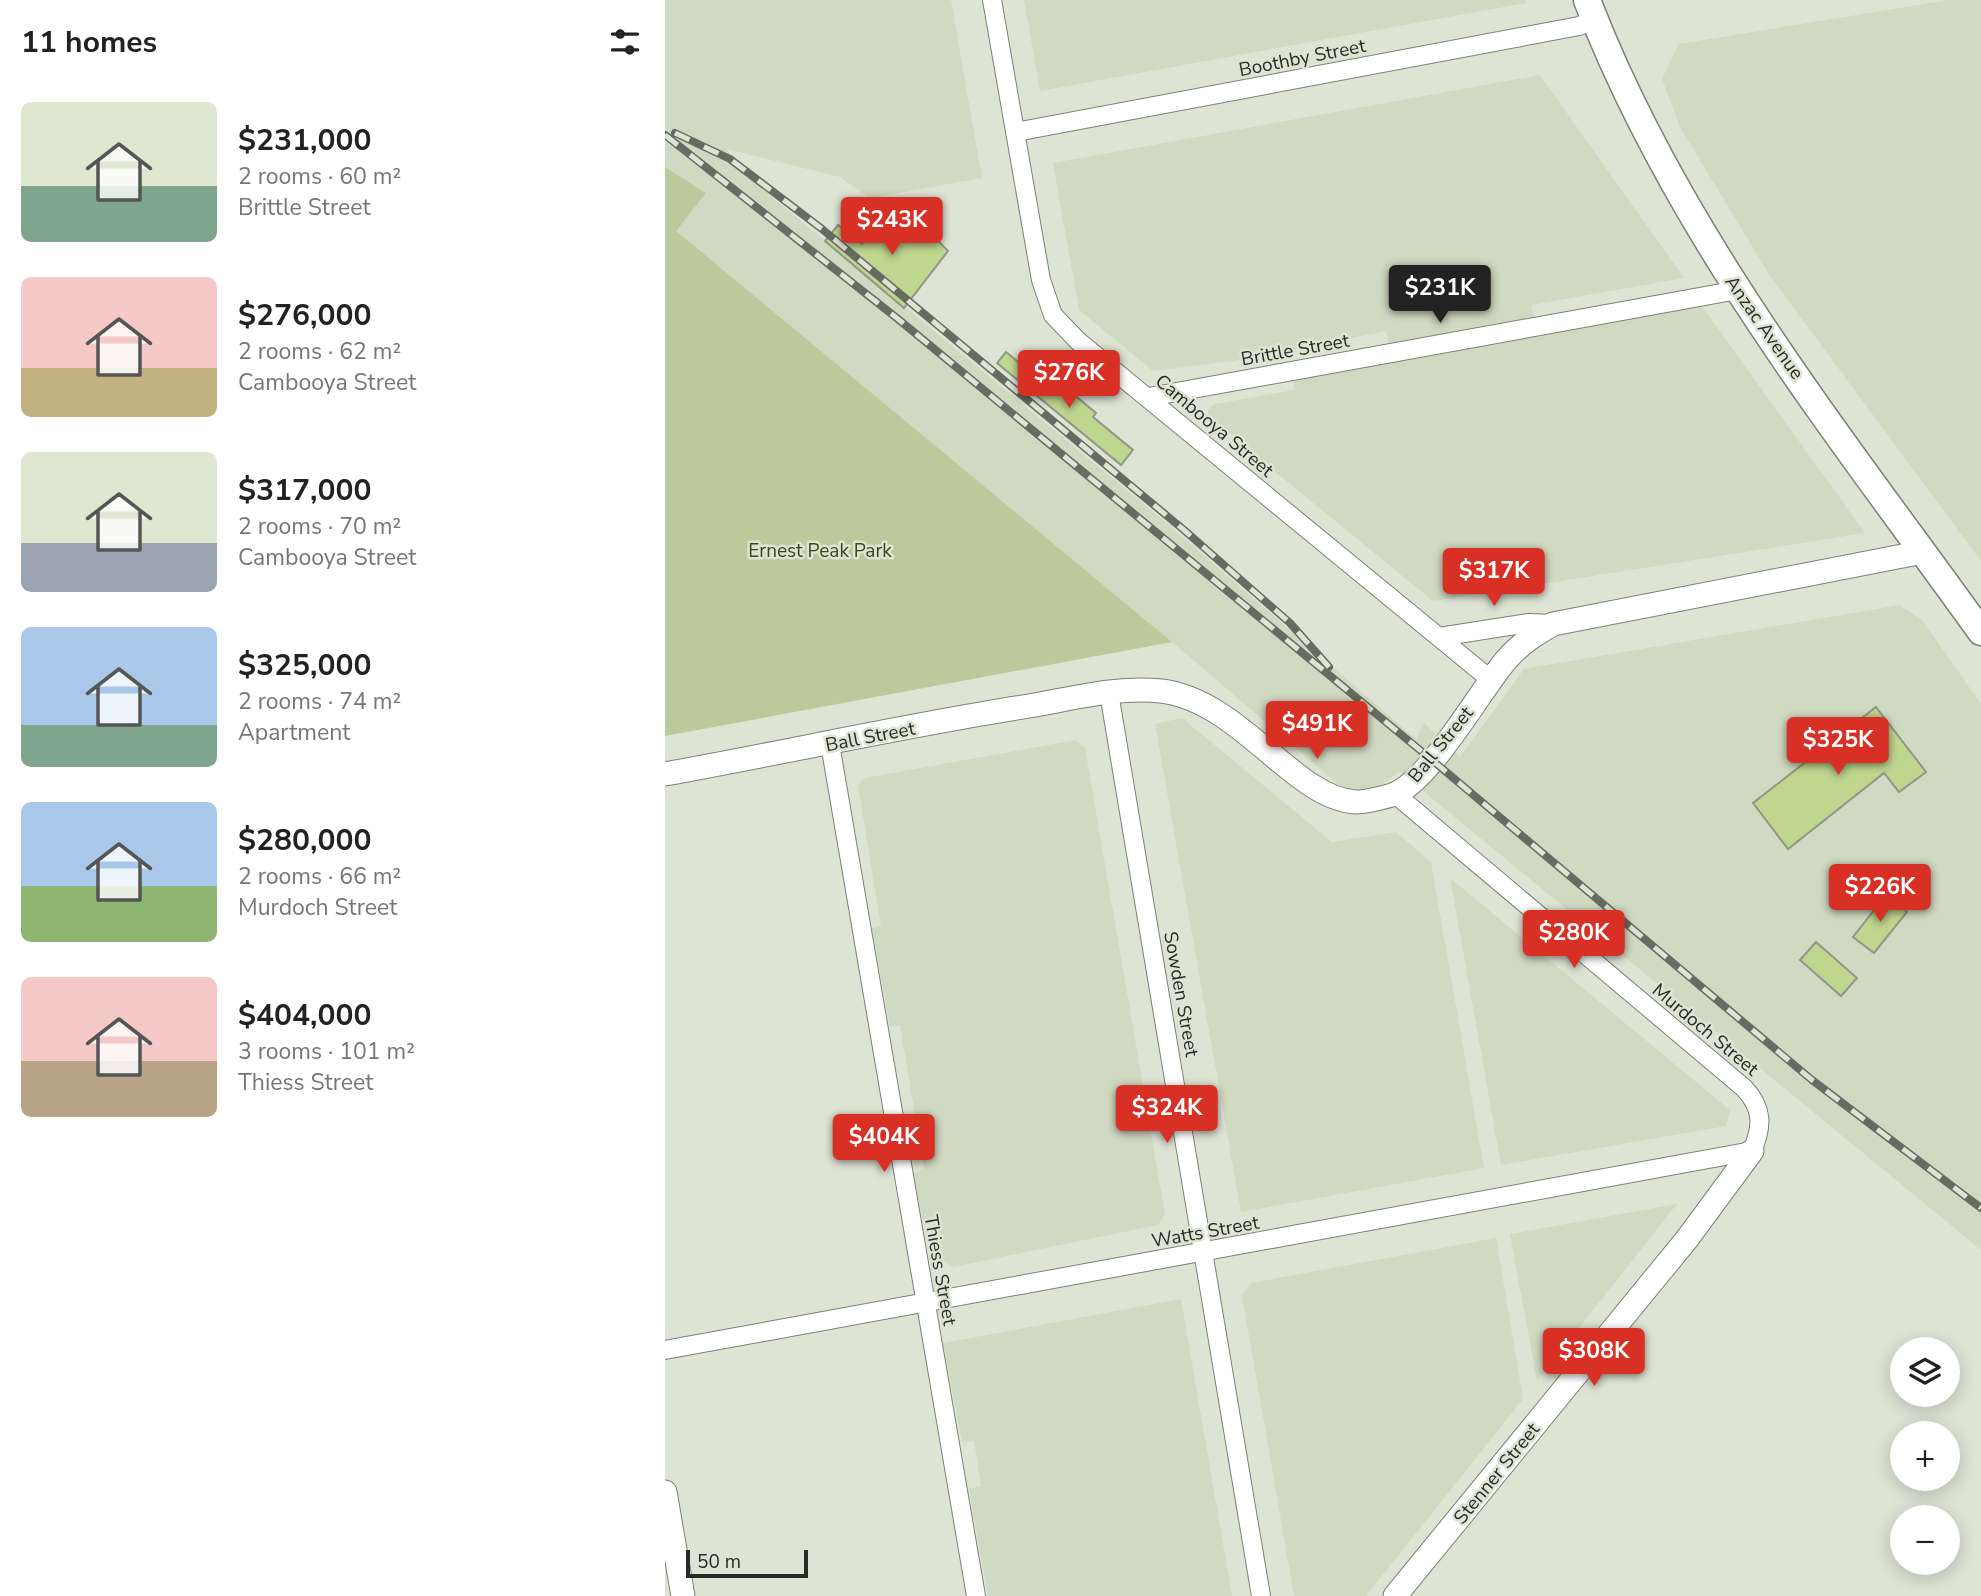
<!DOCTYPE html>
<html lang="en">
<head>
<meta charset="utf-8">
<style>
  body { margin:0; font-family:"Nunito Sans",sans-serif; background:#f6f6f6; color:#222; height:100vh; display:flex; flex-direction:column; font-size:26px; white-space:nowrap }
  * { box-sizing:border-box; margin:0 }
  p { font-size:23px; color:#767676 }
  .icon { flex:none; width:38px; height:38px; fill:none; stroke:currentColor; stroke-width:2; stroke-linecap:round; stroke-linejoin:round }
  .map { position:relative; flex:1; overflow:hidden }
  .panel { display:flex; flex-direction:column; background:#fff; width:665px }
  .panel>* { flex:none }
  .tools { position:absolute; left:1225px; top:1337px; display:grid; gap:14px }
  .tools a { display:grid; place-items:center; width:70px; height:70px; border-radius:50%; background:#fff; box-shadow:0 4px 18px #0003; font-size:35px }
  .scale { position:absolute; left:21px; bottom:18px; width:122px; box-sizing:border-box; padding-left:7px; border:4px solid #292c25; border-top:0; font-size:19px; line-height:24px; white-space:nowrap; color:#292c25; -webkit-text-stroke:5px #dee4d4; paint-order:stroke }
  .price { position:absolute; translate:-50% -60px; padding:0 16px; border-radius:7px; background:#d93025; color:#fff; font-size:23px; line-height:46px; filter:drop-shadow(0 2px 4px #0008) }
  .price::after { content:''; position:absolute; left:50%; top:42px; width:21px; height:16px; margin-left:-10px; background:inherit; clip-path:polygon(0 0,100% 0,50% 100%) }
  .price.current { background:#222; color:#fff }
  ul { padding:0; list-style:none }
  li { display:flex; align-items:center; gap:21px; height:175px; padding:0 21px }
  li span { display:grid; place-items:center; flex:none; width:196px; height:140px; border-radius:10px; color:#555 }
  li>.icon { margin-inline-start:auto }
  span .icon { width:84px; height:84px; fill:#fffc; stroke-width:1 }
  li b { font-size:30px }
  h2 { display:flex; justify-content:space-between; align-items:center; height:84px; padding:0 21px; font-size:30px }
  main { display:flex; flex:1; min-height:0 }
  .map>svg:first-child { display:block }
  .built { fill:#d0d9c1 }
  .green { fill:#baca9b }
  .building { fill:#bfd68f; stroke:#919687; stroke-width:2 }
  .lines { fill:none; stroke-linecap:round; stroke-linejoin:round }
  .minor-casing { stroke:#7b8172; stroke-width:20 }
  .major-casing { stroke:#7b8172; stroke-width:25 }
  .highway-casing { stroke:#7b8172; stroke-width:29 }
  .minor { stroke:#fff; stroke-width:18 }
  .major { stroke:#fff; stroke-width:23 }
  .highway { stroke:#fff; stroke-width:26 }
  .rail-casing { stroke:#676b61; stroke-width:8 }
  .rail { stroke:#dee4d4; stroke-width:5; stroke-dasharray:16; stroke-linecap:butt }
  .labels { text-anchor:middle; stroke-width:5; stroke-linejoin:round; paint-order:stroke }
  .street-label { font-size:19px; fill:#292c25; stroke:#dee4d4 }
  .park-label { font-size:19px; fill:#394713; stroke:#dee4d4 }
</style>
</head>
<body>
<main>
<section class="panel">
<h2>11 homes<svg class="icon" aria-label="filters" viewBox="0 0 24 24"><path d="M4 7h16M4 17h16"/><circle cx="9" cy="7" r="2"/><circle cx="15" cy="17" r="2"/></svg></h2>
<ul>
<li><span style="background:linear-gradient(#dfe7d0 60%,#7fa58c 0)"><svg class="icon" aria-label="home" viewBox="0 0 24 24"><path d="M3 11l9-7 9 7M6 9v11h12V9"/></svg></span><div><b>$231,000</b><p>2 rooms · 60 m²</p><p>Brittle Street</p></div></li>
<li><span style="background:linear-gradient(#f6c9c9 65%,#c2b280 0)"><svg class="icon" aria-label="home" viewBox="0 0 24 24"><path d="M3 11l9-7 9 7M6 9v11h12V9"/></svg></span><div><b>$276,000</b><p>2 rooms · 62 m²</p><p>Cambooya Street</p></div></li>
<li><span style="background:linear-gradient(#dfe7d0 65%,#9aa5b1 0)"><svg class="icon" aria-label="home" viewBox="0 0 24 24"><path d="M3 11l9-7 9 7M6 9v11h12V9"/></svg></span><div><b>$317,000</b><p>2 rooms · 70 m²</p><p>Cambooya Street</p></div></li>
<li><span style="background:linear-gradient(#a9c7e8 70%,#7fa58c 0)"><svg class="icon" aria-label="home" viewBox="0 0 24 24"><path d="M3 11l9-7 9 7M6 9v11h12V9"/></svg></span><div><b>$325,000</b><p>2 rooms · 74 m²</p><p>Apartment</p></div></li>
<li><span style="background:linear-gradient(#a9c7e8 60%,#8fb573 0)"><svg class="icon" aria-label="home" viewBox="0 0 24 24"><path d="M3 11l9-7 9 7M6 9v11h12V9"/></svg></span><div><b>$280,000</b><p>2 rooms · 66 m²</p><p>Murdoch Street</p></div></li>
<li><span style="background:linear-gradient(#f6c9c9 60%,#b9a48a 0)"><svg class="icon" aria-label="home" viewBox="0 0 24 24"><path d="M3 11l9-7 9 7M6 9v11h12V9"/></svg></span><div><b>$404,000</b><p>3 rooms · 101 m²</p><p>Thiess Street</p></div></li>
</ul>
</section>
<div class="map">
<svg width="1316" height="1596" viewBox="0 0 1316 1596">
  <rect width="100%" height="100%" fill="#dee4d4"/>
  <path class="built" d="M 0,0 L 286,0 L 317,178 L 205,198 L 175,177 L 62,149 L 78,173 L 499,521 L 751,739 L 759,723 L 795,757 L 859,669 L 1234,605 L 1257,620 L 1316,704 L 1316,1250 L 735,772 L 714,786 L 682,792 L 507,642 L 10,231 L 41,193 L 0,167 Z
    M 359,0 L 861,0 L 861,3 L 375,91 Z
    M 1284,0 L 1316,0 L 1316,561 L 1105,276 L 1015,127 L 997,79 L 1014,44 Z
    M 875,75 L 1019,278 L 866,305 L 870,320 L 725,348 L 721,331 L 575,360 L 488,371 L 414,310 L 388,163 Z
    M 1036,305 L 1200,533 L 768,601 L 542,416 L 544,408 L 550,404 L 629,390 L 628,380 Z
    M 517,718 L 667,842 L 731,832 L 766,862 L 819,1168 L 576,1212 L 490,724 Z
    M 411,740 L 420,748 L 500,1214 L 493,1225 L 288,1267 L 275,1259 L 268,1220 L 258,1221 L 248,1174 L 259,1169 L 235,1025 L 225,1027 L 207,928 L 216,926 L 193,786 L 200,778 Z
    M 785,878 L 1065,1110 L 1061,1126 L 836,1165 Z
    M 1012,1204 L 872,1381 L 845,1234 Z
    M 831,1238 L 858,1399 L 701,1596 L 629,1596 L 577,1295 L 586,1283 Z
    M 516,1299 L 567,1596 L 323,1596 L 304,1489 L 316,1486 L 309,1441 L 297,1442 L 278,1343 Z"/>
  <path class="green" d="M 0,167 L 41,193 L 11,231 L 507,642 L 0,736 Z"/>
  <path class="building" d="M 223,213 L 246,232 L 256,223 L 283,251 L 239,308 L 160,241 L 173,225 L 197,244 Z
    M 341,352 L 389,391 L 395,383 L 431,413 L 428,417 L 468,450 L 456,465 L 332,363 Z
    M 1211,707 L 1261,772 L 1234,792 L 1219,773 L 1123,849 L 1088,803 Z
    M 1221,895 L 1242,912 L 1209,953 L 1188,937 Z
    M 1151,942 L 1192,978 L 1176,996 L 1135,960 Z"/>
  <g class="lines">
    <defs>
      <path id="minor" d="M 327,0 L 376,280 L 388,315 L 413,341 L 826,680
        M 351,132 L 914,26 L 930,20
        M 484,397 L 1073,290
        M 774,637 L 864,623 L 888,624
        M 444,693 L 596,1596
        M 165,744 L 311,1596
        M 0,1350 L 1087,1151 C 1098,1126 1098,1108 1079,1088 L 730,794"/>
      <path id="major" d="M 0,774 C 122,752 242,725 364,706 C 406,699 453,686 496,691 C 575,700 629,799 691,802 C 702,802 716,798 727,795 C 764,783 815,690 842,659 C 856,643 871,634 888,624 L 1258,552
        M 0,1492 L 18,1596
        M 730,1596 L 1022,1239 L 1087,1151"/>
      <path id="highway" d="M 922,0 C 1011,232 1172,432 1316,632"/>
    </defs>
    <use href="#minor" class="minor-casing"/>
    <use href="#major" class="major-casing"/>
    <use href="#highway" class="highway-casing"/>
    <use href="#minor" class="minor"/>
    <use href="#major" class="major"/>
    <use href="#highway" class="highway"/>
    <defs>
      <path id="rail" d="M 10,133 L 65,159 L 157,229 L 519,530 L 625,623 L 664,667
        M 0,135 L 233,319 L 767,760 L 1147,1080 L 1316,1208"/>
    </defs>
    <use href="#rail" class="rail-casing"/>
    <use href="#rail" class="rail"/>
  </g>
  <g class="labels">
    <g class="street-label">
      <text transform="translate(637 57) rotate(-11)" y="7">Boothby Street</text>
      <text transform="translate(1100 327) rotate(55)" y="7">Anzac Avenue</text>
      <text transform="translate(630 349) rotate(-10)" y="7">Brittle Street</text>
      <text transform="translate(550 425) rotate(40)" y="7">Cambooya Street</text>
      <text transform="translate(205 736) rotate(-11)" y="7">Ball Street</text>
      <text transform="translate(775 744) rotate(-51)" y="7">Ball Street</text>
      <text transform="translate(517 994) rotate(80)" y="7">Sowden Street</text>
      <text transform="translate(1041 1029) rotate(40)" y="7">Murdoch Street</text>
      <text transform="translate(540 1231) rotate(-10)" y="7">Watts Street</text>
      <text transform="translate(276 1270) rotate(80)" y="7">Thiess Street</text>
      <text transform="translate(831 1473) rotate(-51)" y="7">Stenner Street</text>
    </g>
    <g class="park-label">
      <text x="155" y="557">Ernest Peak Park</text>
    </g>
  </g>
</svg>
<div class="tools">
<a><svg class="icon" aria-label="layers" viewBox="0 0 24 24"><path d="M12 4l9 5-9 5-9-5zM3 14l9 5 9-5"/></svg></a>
<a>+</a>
<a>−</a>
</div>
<div class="scale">50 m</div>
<b class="price" style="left:227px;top:257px">$243K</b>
<b class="price current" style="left:775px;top:325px">$231K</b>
<b class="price" style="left:404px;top:410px">$276K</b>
<b class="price" style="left:829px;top:608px">$317K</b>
<b class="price" style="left:652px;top:761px">$491K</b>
<b class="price" style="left:1173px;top:777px">$325K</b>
<b class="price" style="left:1215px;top:924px">$226K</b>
<b class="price" style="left:909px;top:970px">$280K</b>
<b class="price" style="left:502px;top:1145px">$324K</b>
<b class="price" style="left:219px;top:1174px">$404K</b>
<b class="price" style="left:929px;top:1388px">$308K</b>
</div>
</main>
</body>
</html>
